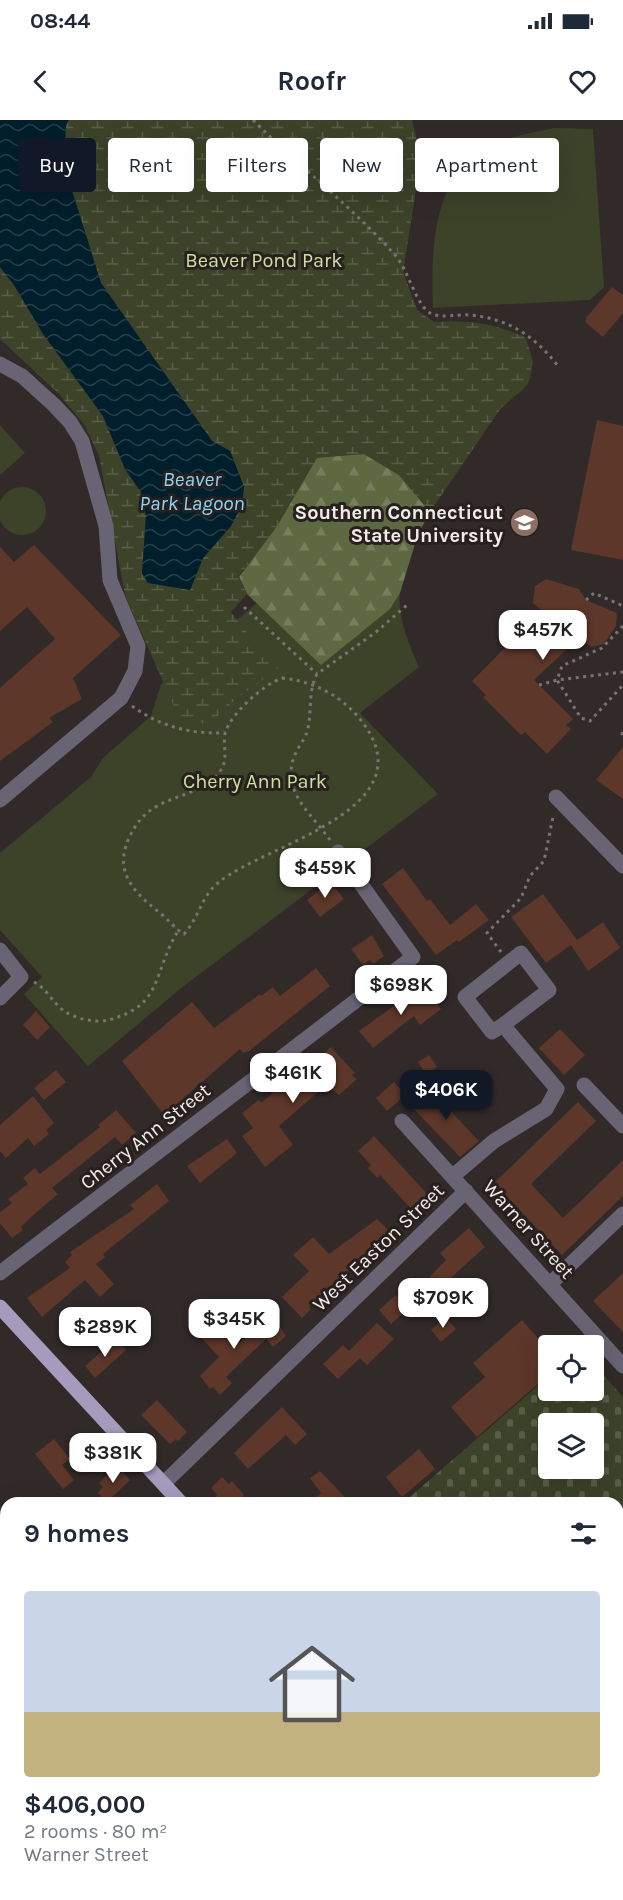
<!DOCTYPE html>
<html lang="en">
<head>
<meta charset="utf-8">
<style>
  body { margin:0; font-family:Karla,sans-serif; background:#f6f6f7; color:#1f2937; height:100vh; display:flex; flex-direction:column; font-size:22px; white-space:nowrap }
  * { box-sizing:border-box; margin:0 }
  p { font-size:20px; color:#747a83 }
  .icon { flex:none; width:33px; height:33px; fill:none; stroke:currentColor; stroke-width:2; stroke-linecap:round; stroke-linejoin:round }
  .map { position:relative; flex:1; overflow:hidden }
  .drawer { position:absolute; left:0px; top:1377px; width:624px; height:404px; display:flex; flex-direction:column; background:#fff; border-radius:18px 18px 0 0; box-shadow:0 6px 24px #0002 }
  .drawer>* { flex:none }
  .hud { position:absolute; left:18px; top:18px; width:588px; height:54px; display:flex; gap:12px }
  .tools { position:absolute; left:538px; top:1215px; display:grid; gap:12px }
  .tools a { display:grid; place-items:center; width:66px; height:66px; border-radius:6px; background:#fff; box-shadow:0 6px 24px #0002; font-size:30px }
  .price { position:absolute; translate:-50% -51px; padding:0 14px; border-radius:12px; background:#fff; color:#222; font-size:20px; line-height:39px; filter:drop-shadow(0 2px 3px #0008) }
  .price::after { content:''; position:absolute; left:50%; top:36px; width:18px; height:14px; margin-left:-9px; background:inherit; clip-path:polygon(0 0,100% 0,50% 100%) }
  .price.current { background:#111827; color:#fff }
  ul { padding:0; list-style:none }
  li { display:grid; align-content:center; gap:12px; height:318px; padding:0 24px }
  li+li { border-top:2px solid #e0e1e3 }
  li span { display:grid; place-items:center; height:186px; border-radius:6px; color:#555 }
  li>.icon { margin-inline-start:auto }
  span .icon { width:108px; height:108px; fill:#fffc; stroke-width:1 }
  li b { font-size:26px }
  h2 { display:flex; justify-content:space-between; align-items:center; height:72px; padding:0 24px; font-size:26px }
  .tag { padding:0 21px; border-radius:6px; background:#fff; box-shadow:0 6px 24px #0002; font-size:21px; line-height:54px }
  .tag.current { background:#111827; color:#fff }
  .status { display:flex; justify-content:space-between; align-items:center; height:42px; padding:0 30px; background:#fff; direction:ltr }
  .status svg { height:16px; fill:currentColor }
  header { display:flex; justify-content:space-between; align-items:center; height:78px; padding:0 24px; background:#fff; font-size:27px; font-weight:700 }
  .map>svg:first-child { display:block }
  .green { fill:#3c4329 }
  .forest { fill:url(#forest-firs) }
  .wetland { fill:url(#wetland-marsh) }
  .cemetery { fill:url(#cemetery-stones); fill-rule:evenodd }
  .water { fill:url(#water-waves) }
  .building { fill:#5d3729 }
  .lines { fill:none; stroke-linecap:round; stroke-linejoin:round }
  .path { stroke:#797371; stroke-width:3; stroke-dasharray:3 4.5; stroke-linecap:butt }
  .minor { stroke:#696474; stroke-width:15 }
  .major { stroke:#a59bbd; stroke-width:15 }
  .labels { text-anchor:middle; stroke-width:6; stroke-linejoin:round; paint-order:stroke }
  .park-label { font-size:20px; fill:#cde09e; stroke:#27201e }
  .poi-label { font-size:20px; font-weight:bold; fill:#f0ecea; stroke:#27201e; text-anchor:end }
  .street-label { font-size:20px; fill:#f0ecea; stroke:#27201e }
  .water-label { font-size:21px; font-style:italic; fill:#8ad6f8; stroke:#27201e }
</style>
</head>
<body>
<div class="status"><b>08:44</b><svg viewBox="0 0 49 12"><path d="M0 12V9h3v3zM5 12V6h3v6zM10 12V3h3v9zM15 12V0h3v12zM26 1h20v11H26zM47 4h2v5h-2z"/></svg></div>
<header><svg class="icon" aria-label="back" viewBox="0 0 24 24"><path d="M15 5l-7 7 7 7"/></svg>Roofr<svg class="icon" aria-label="heart" viewBox="0 0 24 24"><path d="M12 20l-8-8c-3-5 5-10 8-4 3-6 11-1 8 4z"/></svg></header>
<div class="map">
<svg width="623" height="1780" viewBox="0 0 623 1780">
  <defs>
    <pattern id="forest-firs" width="22" height="20" patternUnits="userSpaceOnUse" patternTransform="scale(1.5)"><rect width="22" height="20" fill="#5e6942"/><path d="M5 1l3.5 6h-7zM16 11l3.5 6h-7z" fill="#757f5d"/></pattern>
    <pattern id="wetland-marsh" width="20" height="14" patternUnits="userSpaceOnUse" patternTransform="scale(1.5)"><rect width="20" height="14" fill="#3c4329"/><path d="M1 5h8M5 5V1M11 12h8M15 12V8" fill="none" stroke="#585e48"/></pattern>
    <pattern id="cemetery-stones" width="16" height="16" patternUnits="userSpaceOnUse" patternTransform="scale(1.5)"><rect width="16" height="16" fill="#3c4329"/><path d="M2 7V4a2 2 0 0 1 4 0v3zM10 15v-3a2 2 0 0 1 4 0v3z" fill="#585e48"/></pattern>
    <pattern id="water-waves" width="16" height="10" patternUnits="userSpaceOnUse" patternTransform="scale(1.5)"><rect width="16" height="10" fill="#001e2b"/><path d="M0 5q4-4 8 0t8 0" fill="none" stroke="#263f4a"/></pattern>
  </defs>
  <rect width="100%" height="100%" fill="#312a28"/>
  <path class="green" d="M 0,0 L 412,0 L 421,37 L 403,152 L 417,190 L 434,202 C 470,200 492,203 525,217 C 530,232 535,245 529,261 C 524,272 508,280 500,290 C 464,334 405,415 400,472 C 397,496 409,525 419,547 L 360,593 L 438,674 L 185,865 L 88,946 L 24,874 L 42,857 L 0,810 L 0,733 L 91,657 L 103,638 L 151,596 L 161,564 L 353,402 Z
    M 554,8 L 593,9 L 604,167 L 590,180 L 433,188 C 431,135 431,60 484,29 C 503,17 532,13 554,8 Z
    M 0,305 L 25,333 L 0,355 Z
    M-2 391a24 24 0 1 1 48 0a24 24 0 1 1-48 0Z"/>
  <path class="forest" d="M 364,334 L 399,355 L 430,392 L 418,414 L 400,473 L 390,489 L 321,545 L 247,474 L 239,457 L 277,406 L 317,337 Z"/>
  <path class="wetland" d="M 69,0 L 412,0 L 421,37 L 403,152 L 417,190 L 434,202 C 470,200 492,203 525,217 L 533,241 L 528,263 L 501,288 L 430,392 L 399,355 L 364,334 L 317,338 L 277,406 L 239,456 L 247,474 L 231,492 L 253,520 L 284,544 L 236,579 L 208,605 L 178,596 L 125,475 L 99,336 L 85,306 L 59,274 L 0,219 L 0,147 L 14,165 L 44,214 L 103,296 L 125,349 L 141,372 L 146,396 L 142,454 L 190,470 L 203,438 L 231,406 L 244,367 L 230,331 L 212,321 L 101,163 L 64,45 L 66,5 Z"/>
  <path class="cemetery" d="M 594,1245 L 623,1277 L 623,1408 L 618,1412 L 618,1383 L 403,1383 L 549,1256 L 549,1270 L 594,1270 ZM 549,1304 L 594,1304 L 594,1348 L 549,1348 Z"/>
  <path class="water" d="M 0,0 L 69,0 L 66,5 L 64,45 L 101,163 L 212,321 L 230,331 L 244,367 L 242,385 L 231,406 L 203,438 L 190,470 L 148,463 L 142,454 L 146,396 L 141,372 L 125,349 L 103,296 L 43,214 L 14,165 L 0,147 Z"/>
  <path class="building" d="M 612,167 L 623,175 L 623,193 L 603,217 L 586,203 L 586,198 Z
    M 597,300 L 623,306 L 623,440 L 571,430 Z
    M 34,425 L 121,515 L 73,558 L 82,579 L 49,598 L 53,602 L 0,641 L 0,568 L 55,519 L 27,487 L 0,511 L 0,427 L 14,442 Z
    M 546,459 L 579,469 L 586,480 L 617,493 L 616,506 L 604,524 L 591,527 L 580,517 L 534,560 L 573,599 L 566,605 L 571,609 L 547,634 L 525,612 L 521,615 L 483,577 L 486,575 L 472,561 L 542,491 L 533,483 L 535,466 Z
    M 623,627 L 623,679 L 596,660 Z
    M 403,748 L 427,781 L 430,779 L 450,805 L 476,784 L 489,800 L 459,822 L 457,820 L 436,835 L 382,764 Z
    M 330,762 L 344,779 L 320,797 L 307,780 Z
    M 543,774 L 577,820 L 603,802 L 620,828 L 588,851 L 571,825 L 546,843 L 511,797 Z
    M 372,815 L 384,836 L 373,844 L 370,840 L 363,845 L 351,829 Z
    M 316,848 L 330,866 L 249,931 L 243,933 L 240,929 L 164,995 L 122,941 L 192,882 L 214,908 L 260,874 L 261,876 L 273,867 L 280,876 Z
    M 423,865 L 441,889 L 420,905 L 414,896 L 373,928 L 359,911 Z
    M 36,891 L 50,907 L 37,920 L 23,905 Z
    M 560,909 L 585,935 L 564,955 L 539,928 Z
    M 331,927 L 355,953 L 352,955 L 357,959 L 339,975 L 326,965 L 279,1006 L 293,1025 L 265,1047 L 242,1016 L 253,1008 L 242,993 L 259,980 L 261,983 L 292,957 L 295,960 Z
    M 429,935 L 437,947 L 426,955 L 418,942 Z
    M 56,950 L 66,962 L 44,980 L 34,968 Z
    M 394,962 L 406,975 L 387,991 L 376,978 Z
    M 442,963 L 453,977 L 445,985 L 479,1021 L 460,1037 L 414,989 Z
    M 33,976 L 54,1003 L 46,1010 L 49,1014 L 34,1026 L 28,1018 L 6,1038 L 0,1031 L 0,1005 Z
    M 578,982 L 596,1001 L 531,1064 L 563,1098 L 623,1040 L 623,1076 L 562,1135 L 494,1063 Z
    M 116,990 L 136,1013 L 122,1025 L 115,1017 L 52,1068 L 58,1074 L 31,1097 L 21,1107 L 23,1110 L 12,1118 L 0,1103 L 0,1092 L 12,1083 L 8,1079 L 28,1064 L 23,1058 L 35,1048 L 40,1054 L 100,1007 L 98,1005 Z
    M 374,1016 L 430,1077 L 414,1092 L 380,1055 L 377,1058 L 368,1048 L 371,1045 L 358,1031 Z
    M 227,1019 L 237,1033 L 200,1063 L 187,1046 Z
    M 157,1064 L 169,1081 L 103,1134 L 105,1137 L 96,1144 L 114,1164 L 100,1177 L 85,1160 L 42,1197 L 27,1178 L 70,1148 L 65,1142 L 72,1135 L 70,1132 L 134,1089 L 130,1085 Z
    M 377,1099 L 394,1116 L 360,1148 L 357,1143 L 309,1187 L 311,1189 L 302,1198 L 282,1177 L 309,1151 L 293,1135 L 313,1117 L 329,1134 Z
    M 469,1108 L 485,1127 L 444,1164 L 456,1175 L 438,1194 L 415,1172 L 446,1140 L 440,1133 Z
    M 623,1153 L 623,1212 L 593,1181 Z
    M 396,1175 L 408,1189 L 391,1204 L 379,1190 Z
    M 273,1196 L 286,1216 L 273,1227 L 266,1219 L 226,1257 L 232,1263 L 220,1275 L 213,1267 L 210,1269 L 200,1256 L 219,1237 L 198,1214 L 214,1198 L 238,1224 Z
    M 445,1197 L 456,1209 L 441,1222 L 431,1210 Z
    M 522,1200 L 549,1231 L 549,1254 L 477,1317 L 451,1287 L 485,1257 L 473,1243 Z
    M 377,1203 L 394,1219 L 367,1245 L 360,1238 L 338,1259 L 323,1244 L 343,1225 L 349,1231 Z
    M 116,1219 L 126,1230 L 95,1258 L 85,1246 Z
    M 157,1280 L 187,1312 L 178,1321 L 176,1319 L 170,1324 L 141,1295 Z
    M 282,1287 L 307,1314 L 295,1325 L 286,1315 L 248,1349 L 234,1333 Z
    M 54,1319 L 70,1339 L 62,1345 L 74,1360 L 63,1369 L 35,1334 Z
    M 419,1329 L 435,1349 L 402,1377 L 386,1357 Z
    M 114,1349 L 118,1353 L 121,1350 L 130,1360 L 107,1382 L 98,1373 L 103,1367 L 99,1363 Z
    M 320,1351 L 344,1376 L 336,1383 L 310,1383 L 321,1373 L 310,1358 Z
    M 222,1357 L 229,1364 L 232,1361 L 244,1375 L 235,1383 L 208,1383 L 217,1375 L 211,1368 Z"/>
  <g class="lines">
    <path class="path" d="M 253,0 C 299,46 351,86 395,135 C 408,149 416,185 430,193 C 441,199 457,194 470,195 C 510,199 534,216 558,246
      M 586,480 L 594,473 L 623,486
      M 244,487 L 317,554
      M 623,506 L 602,528 L 562,546 L 557,560 L 581,598 L 590,601 L 623,565
      M 282,558 C 314,561 344,577 363,603 C 428,690 264,725 219,762 C 201,776 199,798 184,814 C 175,809 169,800 160,793 C 135,773 113,753 129,718 C 136,703 144,693 159,685 C 180,674 207,671 221,650 C 228,639 223,626 225,614 C 229,595 264,564 282,558 Z
      M 539,565 L 557,560 L 623,552
      M 132,586 C 161,607 190,614 226,613
      M 622,615 L 623,608
      M 330,720 C 312,694 281,672 294,637 C 298,626 306,619 308,608 C 312,588 308,572 317,554 L 376,512 L 407,485
      M 501,832 L 487,813 L 521,778 L 530,756 L 544,741 L 553,697
      M 34,862 C 46,868 53,883 64,891 C 76,899 95,903 108,900 C 164,886 152,853 178,811
      M 1,1665 L 6,1670
      M 618,1766 L 623,1772"/>
    <path class="minor" d="M 0,244 L 22,256 L 54,285 L 70,302 L 82,321 L 106,406 L 110,460 L 138,526 L 135,551 L 121,578 L 0,680
      M 556,677 L 623,746
      M 0,830 L 21,857 L 0,878
      M 584,965 L 623,1006
      M 402,1001 L 623,1246
      M 453,1056 L 494,1021 L 546,989 L 557,969 L 503,905 L 549,870 L 521,833 L 465,877 L 492,912 L 503,905
      M 0,1153 L 413,837 L 338,732
      M 550,1164 L 623,1094
      M 164,1363 L 466,1071
      M 0,1623 L 6,1618
      M 0,1643 L 6,1650
      M 618,1744 L 623,1750
      M 117,1774 L 121,1780
      M 449,1774 L 454,1780"/>
    <path class="major" d="M 0,1187 L 181,1383
      M 618,1569 L 623,1564
      M 380,1780 L 386,1774"/>
  </g>
  <defs>
    <symbol id="university-disc" viewBox="-11 -11 22 22"><circle r="9.5" fill="#8d6e63" stroke="#27201e"/><path d="M0-5L7-2L0 1L-7-2ZM-4 1L0 2.5L4 1V4Q0 6-4 4Z" fill="#fff"/></symbol>
  </defs>
  <g fill-rule="evenodd">
    <use href="#university-disc" x="508" y="386" width="33" height="33"/>
  </g>
  <g class="labels">
    <g class="park-label">
      <text x="264" y="147">Beaver Pond Park</text>
      <text x="255" y="668">Cherry Ann Park</text>
    </g>
    <g class="poi-label">
      <text x="503" y="399">Southern Connecticut<tspan x="503" dy="23">State University</tspan></text>
    </g>
    <g class="street-label">
      <text transform="translate(145 1016) rotate(-38)" y="7">Cherry Ann Street</text>
      <text transform="translate(529 1109) rotate(48)" y="7">Warner Street</text>
      <text transform="translate(378 1127) rotate(-44)" y="7">West Easton Street</text>
    </g>
    <g class="water-label">
      <text x="192" y="366">Beaver<tspan x="192" dy="24">Park Lagoon</tspan></text>
    </g>
  </g>
</svg>
<div class="tools">
<a><svg class="icon" aria-label="locate" viewBox="0 0 24 24"><circle cx="12" cy="12" r="6"/><path d="M12 2v4M12 18v4M2 12h4M18 12h4"/></svg></a>
<a><svg class="icon" aria-label="layers" viewBox="0 0 24 24"><path d="M12 4l9 5-9 5-9-5zM3 14l9 5 9-5"/></svg></a>
</div>
<b class="price" style="left:543px;top:541px">$457K</b>
<b class="price" style="left:325px;top:779px">$459K</b>
<b class="price" style="left:401px;top:896px">$698K</b>
<b class="price" style="left:293px;top:984px">$461K</b>
<b class="price current" style="left:446px;top:1001px">$406K</b>
<b class="price" style="left:443px;top:1209px">$709K</b>
<b class="price" style="left:234px;top:1230px">$345K</b>
<b class="price" style="left:105px;top:1238px">$289K</b>
<b class="price" style="left:113px;top:1364px">$381K</b>
<div class="hud">
<a class="tag current">Buy</a>
<a class="tag">Rent</a>
<a class="tag">Filters</a>
<a class="tag">New</a>
<a class="tag">Apartment</a>
</div>
<section class="drawer">
<h2>9 homes<svg class="icon" aria-label="filters" viewBox="0 0 24 24"><path d="M4 7h16M4 17h16"/><circle cx="9" cy="7" r="2"/><circle cx="15" cy="17" r="2"/></svg></h2>
<ul>
<li><span style="background:linear-gradient(#c9d6e8 65%,#c2b280 0)"><svg class="icon" aria-label="home" viewBox="0 0 24 24"><path d="M3 11l9-7 9 7M6 9v11h12V9"/></svg></span><div><b>$406,000</b><p>2 rooms · 80 m²</p><p>Warner Street</p></div></li>
</ul>
</section>
</div>
</body>
</html>
